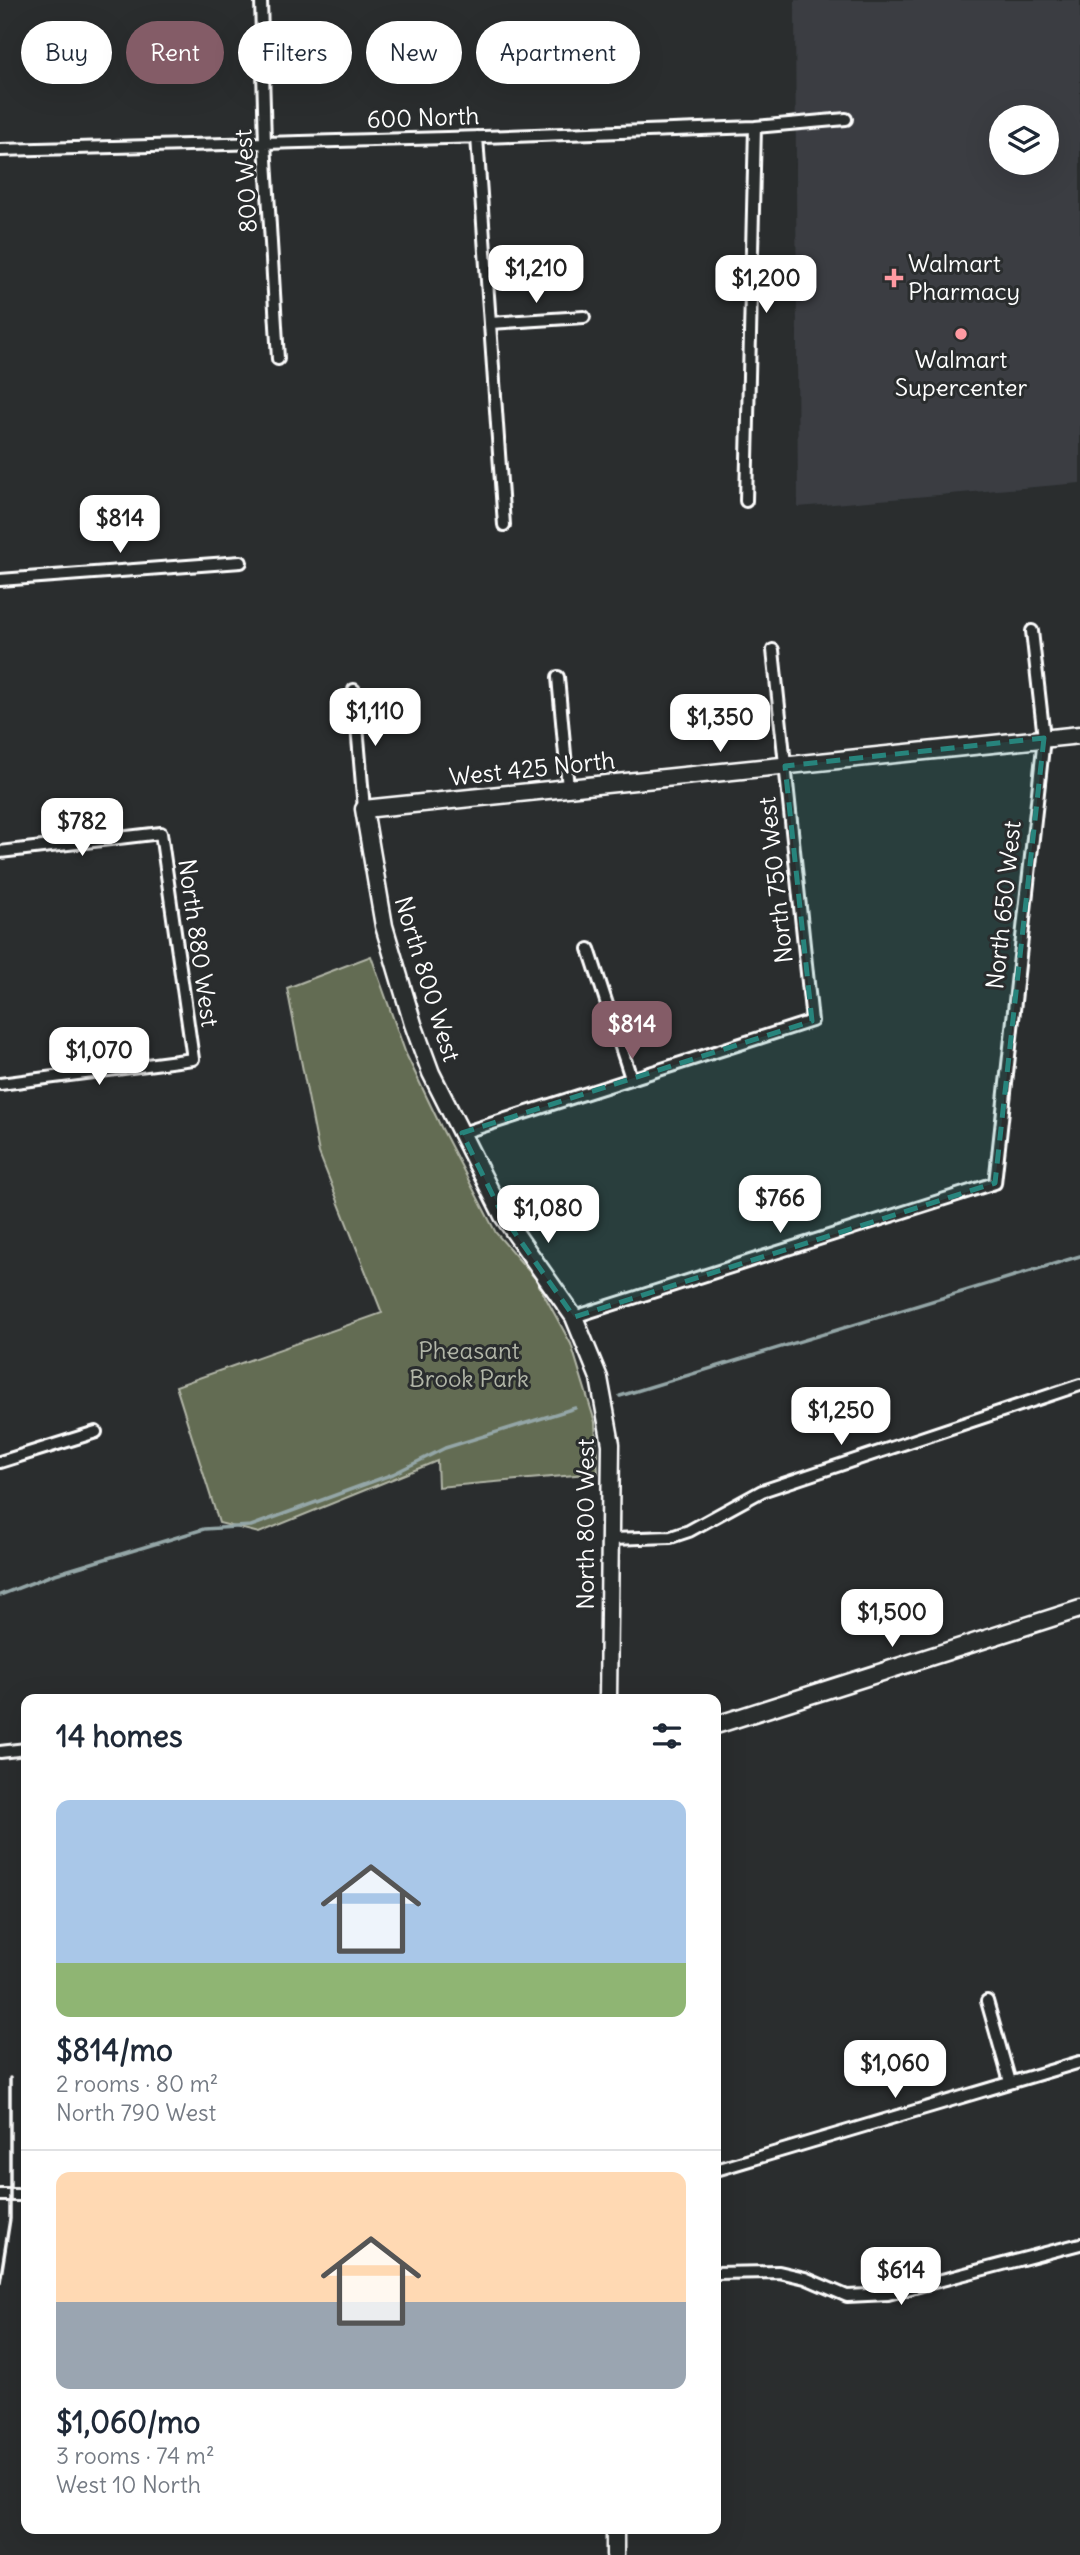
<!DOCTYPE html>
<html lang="en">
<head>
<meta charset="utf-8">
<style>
  body { margin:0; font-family:Delius,sans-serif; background:#f6f6f7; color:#1f2937; height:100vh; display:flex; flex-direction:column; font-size:26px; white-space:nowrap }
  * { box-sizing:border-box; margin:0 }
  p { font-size:23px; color:#747a83 }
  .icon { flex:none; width:38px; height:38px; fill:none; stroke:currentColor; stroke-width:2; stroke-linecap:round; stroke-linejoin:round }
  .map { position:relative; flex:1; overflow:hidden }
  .drawer { position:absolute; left:21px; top:1694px; width:700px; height:840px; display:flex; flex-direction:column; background:#fff; border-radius:14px; box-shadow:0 7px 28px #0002 }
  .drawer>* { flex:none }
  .guide { position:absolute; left:21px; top:21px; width:700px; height:63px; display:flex; gap:14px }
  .fabs { position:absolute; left:989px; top:105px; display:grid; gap:14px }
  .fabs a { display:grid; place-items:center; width:70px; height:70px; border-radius:50%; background:#fff; box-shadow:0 7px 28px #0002; font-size:35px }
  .price { position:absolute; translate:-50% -60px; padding:0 16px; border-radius:14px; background:#fff; color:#222; font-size:23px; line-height:46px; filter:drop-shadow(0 2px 4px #0008) }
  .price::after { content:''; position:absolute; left:50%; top:42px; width:21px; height:16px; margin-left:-10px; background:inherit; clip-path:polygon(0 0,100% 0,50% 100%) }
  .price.on { background:#845c67; color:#fff }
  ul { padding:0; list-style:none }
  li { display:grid; align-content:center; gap:14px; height:371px; padding:0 35px }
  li+li { border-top:2px solid #e0e1e3 }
  li span { display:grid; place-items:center; height:217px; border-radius:14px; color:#555 }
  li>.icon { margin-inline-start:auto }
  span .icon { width:126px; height:126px; fill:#fffc; stroke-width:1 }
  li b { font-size:30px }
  h2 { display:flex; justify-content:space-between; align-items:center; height:84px; padding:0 35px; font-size:30px }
  .tag { padding:0 24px; border-radius:32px; background:#fff; box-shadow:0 7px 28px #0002; font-size:24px; line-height:63px }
  .tag.on { background:#845c67; color:#fff }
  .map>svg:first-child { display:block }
  .built { fill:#3b3e43; fill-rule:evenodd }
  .green { fill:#646c52; stroke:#b2b6a8; stroke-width:2 }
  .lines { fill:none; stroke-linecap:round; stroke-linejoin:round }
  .stream { stroke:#94a6a7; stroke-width:3.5 }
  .street-casing { stroke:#fff; stroke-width:16 }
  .secondary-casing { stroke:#fff; stroke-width:21 }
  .street { stroke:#2a2d2e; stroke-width:10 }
  .secondary { stroke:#2a2d2e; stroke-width:16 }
  .rail { stroke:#fff; stroke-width:3.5 }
  .marked { fill:#27847c; fill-opacity:0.2; stroke:#27847c; stroke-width:5; stroke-dasharray:14 9; stroke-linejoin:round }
  .poi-dot { fill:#ff9aa2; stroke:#2a2d2e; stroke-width:2.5 }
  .labels { text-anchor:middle; stroke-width:6; stroke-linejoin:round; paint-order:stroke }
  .street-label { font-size:24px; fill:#fff; stroke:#2a2d2e }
  .poi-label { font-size:24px; fill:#fff; stroke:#2a2d2e; text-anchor:start }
  .park-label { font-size:24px; fill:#b2b6a8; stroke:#2a2d2e }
</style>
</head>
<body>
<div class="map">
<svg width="1080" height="2555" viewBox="0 0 1080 2555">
  <rect width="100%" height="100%" fill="#2a2d2e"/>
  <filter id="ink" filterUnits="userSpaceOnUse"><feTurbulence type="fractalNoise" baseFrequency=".0143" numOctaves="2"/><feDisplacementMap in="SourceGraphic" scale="14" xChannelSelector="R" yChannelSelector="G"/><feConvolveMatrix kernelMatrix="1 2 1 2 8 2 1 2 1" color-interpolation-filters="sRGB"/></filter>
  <g filter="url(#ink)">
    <path class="built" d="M 795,0 L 1080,0 L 1080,483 L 798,507 ZM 1001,117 L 1046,117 L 1046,163 L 1001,163 Z"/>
    <path class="green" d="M 371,956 L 406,1054 L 441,1127 L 496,1233 L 535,1278 L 571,1344 L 595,1422 L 598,1473 L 438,1487 L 437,1461 L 259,1533 L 219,1523 L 176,1386 L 382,1313 L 319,1153 L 287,988 Z"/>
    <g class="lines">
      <path class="stream" d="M 620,1396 L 1080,1256
        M 0,1595 L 52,1575 L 204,1529 L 251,1526 L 393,1474 L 445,1448 L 575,1408"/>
      <defs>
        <path id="street" d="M 261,0 L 265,143 L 278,359
          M 477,137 L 504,525
          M 0,150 L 483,137 L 755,127 L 846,119
          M 490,323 L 584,317
          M 746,501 L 755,127
          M 0,580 L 241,562
          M 558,677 L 568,788
          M 354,690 L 364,809
          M 0,852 L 161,833 L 193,1059 L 0,1084
          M 589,949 L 631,1078
          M 462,1133 L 812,1021 L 773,650
          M 574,1317 L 995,1183 L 1044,738 L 1032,631
          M 0,1462 L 96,1432
          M 611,1539 L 671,1537 L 689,1531 L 762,1491 L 1080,1385
          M 0,1752 L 26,1749
          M 987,2001 L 1010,2082
          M 716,2170 L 1080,2062
          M 0,2195 L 26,2195
          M 716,2273 L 779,2272 L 805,2278 L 847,2296 L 888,2294 L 1080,2244"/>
        <path id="secondary" d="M 608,1699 L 611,1444 L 599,1378 L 574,1317 L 503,1216 L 431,1073 L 413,1024 L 384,926 L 364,809 L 1080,735
          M 716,1725 L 1080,1609
          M 615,2529 L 615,2555"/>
      </defs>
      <use href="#street" class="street-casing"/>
      <use href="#secondary" class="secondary-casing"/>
      <use href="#street" class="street"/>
      <use href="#secondary" class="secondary"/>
      <path class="rail" d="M 0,2282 L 10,2219 L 10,2078"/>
    </g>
  </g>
  <path class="marked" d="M 1044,738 L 995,1183 L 574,1317 L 503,1216 L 462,1133 L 812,1021 L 785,766 Z"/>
  <g class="poi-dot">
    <path d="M890.5 267.5h7v7h7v7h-7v7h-7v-7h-7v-7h7z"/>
    <circle cx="961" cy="334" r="7"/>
  </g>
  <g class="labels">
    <g class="street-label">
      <text transform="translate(423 118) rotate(-2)" y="8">600 North</text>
      <text transform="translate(246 181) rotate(-93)" y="8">800 West</text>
      <text transform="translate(532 769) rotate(-6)" y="8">West 425 North</text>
      <text transform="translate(776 880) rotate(-96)" y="8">North 750 West</text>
      <text transform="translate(1004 905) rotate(-84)" y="8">North 650 West</text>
      <text transform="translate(198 943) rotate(82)" y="8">North 880 West</text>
      <text transform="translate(427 979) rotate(73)" y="8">North 800 West</text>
      <text transform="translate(586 1524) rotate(-90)" y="8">North 800 West</text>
    </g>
    <g class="poi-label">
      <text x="908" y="272">Walmart<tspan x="908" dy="28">Pharmacy</tspan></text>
      <text x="961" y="368" text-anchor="middle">Walmart<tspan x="961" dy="28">Supercenter</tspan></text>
    </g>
    <g class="park-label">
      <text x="469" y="1359">Pheasant<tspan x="469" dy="28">Brook Park</tspan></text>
    </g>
  </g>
</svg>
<div class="fabs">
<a><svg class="icon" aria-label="layers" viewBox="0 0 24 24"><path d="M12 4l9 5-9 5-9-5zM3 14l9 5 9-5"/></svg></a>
</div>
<b class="price" style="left:536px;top:305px">$1,210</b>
<b class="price" style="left:766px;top:315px">$1,200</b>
<b class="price" style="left:120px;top:555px">$814</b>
<b class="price" style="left:375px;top:748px">$1,110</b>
<b class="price" style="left:720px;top:754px">$1,350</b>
<b class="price" style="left:82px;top:858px">$782</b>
<b class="price on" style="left:632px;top:1061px">$814</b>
<b class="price" style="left:99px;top:1087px">$1,070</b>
<b class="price" style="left:780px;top:1235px">$766</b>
<b class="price" style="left:548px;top:1245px">$1,080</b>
<b class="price" style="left:841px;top:1447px">$1,250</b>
<b class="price" style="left:892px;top:1649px">$1,500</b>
<b class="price" style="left:895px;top:2100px">$1,060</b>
<b class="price" style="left:901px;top:2307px">$614</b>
<div class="guide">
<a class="tag">Buy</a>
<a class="tag on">Rent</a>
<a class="tag">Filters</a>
<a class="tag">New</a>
<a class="tag">Apartment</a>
</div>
<section class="drawer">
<h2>14 homes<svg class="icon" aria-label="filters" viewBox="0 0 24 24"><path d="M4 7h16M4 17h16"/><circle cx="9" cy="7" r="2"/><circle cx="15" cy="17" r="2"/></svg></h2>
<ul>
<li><span style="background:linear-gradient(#a9c7e8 75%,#8fb573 0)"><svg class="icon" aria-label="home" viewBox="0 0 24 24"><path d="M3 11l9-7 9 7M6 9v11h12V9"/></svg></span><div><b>$814/mo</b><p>2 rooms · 80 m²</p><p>North 790 West</p></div></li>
<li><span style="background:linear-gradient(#ffd9b3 60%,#9aa5b1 0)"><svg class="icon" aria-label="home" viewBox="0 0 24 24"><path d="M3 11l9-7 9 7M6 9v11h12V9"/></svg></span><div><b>$1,060/mo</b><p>3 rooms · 74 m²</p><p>West 10 North</p></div></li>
</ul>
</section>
</div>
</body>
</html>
